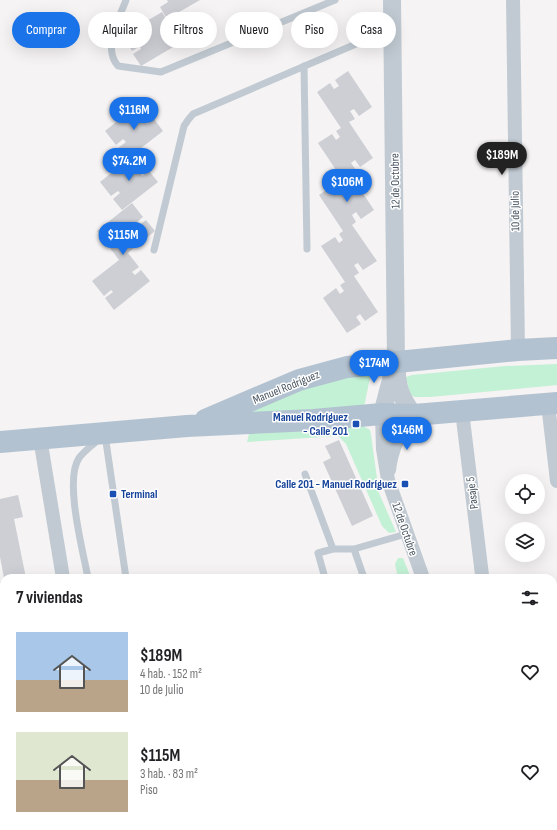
<!DOCTYPE html>
<html lang="es">
<head>
<meta charset="utf-8">
<style>
  body { margin:0; font-family:"Sofia Sans Condensed",sans-serif; background:#f6f6f6; color:#202124; height:100vh; display:flex; flex-direction:column; font-size:15px; white-space:nowrap }
  * { box-sizing:border-box; margin:0 }
  p { font-size:13px; color:#757577 }
  .icon { flex:none; width:22px; height:22px; fill:none; stroke:currentColor; stroke-width:2; stroke-linecap:round; stroke-linejoin:round }
  .map { position:relative; flex:1; overflow:hidden }
  .sheet { position:absolute; left:0px; top:574px; width:557px; height:256px; display:flex; flex-direction:column; background:#fff; border-radius:12px 12px 0 0; box-shadow:0 4px 16px #0002 }
  .sheet>* { flex:none }
  .hud { position:absolute; left:12px; top:12px; width:533px; height:36px; display:flex; gap:8px }
  .buttons { position:absolute; left:505px; top:474px; display:grid; gap:8px }
  .buttons a { display:grid; place-items:center; width:40px; height:40px; border-radius:50%; background:#fff; box-shadow:0 4px 16px #0002; font-size:20px }
  .price { position:absolute; translate:-50% -34px; padding:0 9px; border-radius:14px; background:#1a73e8; color:#fff; font-size:13px; line-height:26px; filter:drop-shadow(0 1px 2px #0008) }
  .price::after { content:''; position:absolute; left:50%; top:24px; width:12px; height:9px; margin-left:-6px; background:inherit; clip-path:polygon(0 0,100% 0,50% 100%) }
  .price.active { background:#222; color:#fff }
  ul { padding:0; list-style:none }
  li { display:flex; align-items:center; gap:12px; height:100px; padding:0 16px }
  li span { display:grid; place-items:center; flex:none; width:112px; height:80px; border-radius:0px; color:#555 }
  li>.icon { margin-inline-start:auto }
  span .icon { width:48px; height:48px; fill:#fffc; stroke-width:1 }
  li b { font-size:17px }
  h2 { display:flex; justify-content:space-between; align-items:center; height:48px; padding:0 16px; font-size:17px }
  .tag { padding:0 14px; border-radius:18px; background:#fff; box-shadow:0 4px 16px #0002; font-size:14px; line-height:36px }
  .tag.active { background:#1a73e8; color:#fff }
  .map>svg:first-child { display:block }
  .green { fill:#c3f1d5 }
  .building { fill:#cdcfd5 }
  .lines { fill:none; stroke-linecap:round; stroke-linejoin:round }
  .service { stroke:#c1cad2; stroke-width:7 }
  .minor { stroke:#c1cad2; stroke-width:14 }
  .tertiary { stroke:#c1cad2; stroke-width:18 }
  .primary { stroke:#b3c2d1; stroke-width:22 }
  .transit-dot { fill:#1a4fb4; stroke:#fff; stroke-width:1.5 }
  .labels { text-anchor:middle; stroke-width:3; stroke-linejoin:round; paint-order:stroke }
  .street-label { font-size:12px; fill:#4a5661; stroke:#fff }
  .transit-label { font-size:12px; font-weight:bold; fill:#164399; stroke:#fff; text-anchor:end }
</style>
</head>
<body>
<div class="map">
<svg width="557" height="830" viewBox="0 0 557 830">
  <rect width="100%" height="100%" fill="#f5f3f3"/>
  <path class="green" d="M 557,364 L 557,385 L 430,397 L 415,397 L 410,395 L 406,377 L 412,375 L 505,366 Z
    M 371,373 L 363,412 L 231,420 L 313,381 Z
    M 363,426 L 370,430 L 371,435 L 379,493 L 396,532 L 389,533 L 382,526 L 346,444 L 338,436 L 247,442 L 250,430 Z
    M 398,558 L 403,558 L 411,578 L 398,578 L 395,564 Z"/>
  <path class="building" d="M 167,0 L 200,0 L 167,19 L 160,7 L 168,2 Z
    M 162,12 L 171,27 L 163,31 L 166,34 L 173,30 L 180,43 L 141,66 L 133,54 L 141,49 L 140,46 L 132,51 L 123,35 Z
    M 348,71 L 372,107 L 359,116 L 354,109 L 350,111 L 355,119 L 349,122 L 373,158 L 360,167 L 355,160 L 351,163 L 356,170 L 350,174 L 374,210 L 361,219 L 356,212 L 352,215 L 356,222 L 352,225 L 377,261 L 363,270 L 358,263 L 354,265 L 359,273 L 354,276 L 378,312 L 365,321 L 360,314 L 356,317 L 361,324 L 347,333 L 323,298 L 336,288 L 340,294 L 344,291 L 340,285 L 345,282 L 321,246 L 335,237 L 339,243 L 343,240 L 339,234 L 343,231 L 319,195 L 332,186 L 336,192 L 341,189 L 337,183 L 342,179 L 318,143 L 332,134 L 336,140 L 340,137 L 336,131 L 341,128 L 317,92 L 330,83 L 334,89 L 339,86 L 335,80 Z
    M 141,102 L 151,116 L 145,121 L 147,124 L 154,119 L 163,131 L 127,159 L 118,148 L 126,142 L 123,139 L 116,145 L 105,131 Z
    M 135,154 L 146,167 L 140,172 L 142,176 L 149,171 L 158,182 L 122,210 L 113,199 L 120,193 L 118,191 L 111,196 L 100,182 Z
    M 132,203 L 143,217 L 137,222 L 139,225 L 146,220 L 155,231 L 128,253 L 139,267 L 132,272 L 135,275 L 141,270 L 150,281 L 114,310 L 105,298 L 113,292 L 111,290 L 104,296 L 92,281 L 119,260 L 110,248 L 117,242 L 115,240 L 108,245 L 97,231 Z
    M 339,440 L 373,516 L 352,526 L 323,462 L 331,458 L 325,446 Z
    M 18,495 L 23,517 L 14,519 L 26,578 L 4,578 L 0,557 L 0,499 Z
    M 4,585 L 4,608 L 0,609 L 0,586 Z
    M 4,760 L 4,784 L 0,785 L 0,761 Z"/>
  <g class="lines">
    <path class="service" d="M 126,0 C 119,19 102,48 118,66 L 161,72 L 335,0
      M 304,66 L 307,249
      M 154,250 L 184,126 L 188,120 L 193,114 L 391,29
      M 105,435 L 126,578
      M 305,474 L 333,549 L 354,549 L 364,578
      M 354,549 L 406,534
      M 88,578 C 83,551 64,480 79,458 C 84,451 93,445 99,439
      M 325,578 L 318,553 L 333,549
      M 0,617 L 4,616
      M 0,655 L 4,655
      M 452,826 L 454,830"/>
    <path class="minor" d="M 513,0 L 518,350
      M 548,404 L 557,481
      M 462,411 L 482,575
      M 382,414 L 383,449 L 388,480 L 423,578
      M 40,438 L 63,578
      M 389,470 C 391,451 400,429 414,415
      M 553,675 L 557,675
      M 521,826 L 522,830"/>
    <path class="tertiary" d="M 392,0 L 396,361 C 397,385 399,396 414,415
      M 382,414 L 393,372"/>
    <path class="primary" d="M 205,420 L 299,380 L 347,367 L 518,350 L 557,348
      M 0,442 L 187,426 L 313,420 L 382,414 L 414,415 L 557,403"/>
  </g>
  <g class="transit-dot">
    <rect x="352" y="420" width="8" height="8" rx="2"/>
    <rect x="401" y="480" width="8" height="8" rx="2"/>
    <rect x="109" y="490" width="8" height="8" rx="2"/>
  </g>
  <g class="labels">
    <g class="street-label">
      <text transform="translate(395 181) rotate(-91)" y="4">12 de Octubre</text>
      <text transform="translate(515 211) rotate(-91)" y="4">10 de Julio</text>
      <text transform="translate(286 387) rotate(-22)" y="4">Manuel Rodríguez</text>
      <text transform="translate(472 493) rotate(-97)" y="4">Pasaje 5</text>
      <text transform="translate(405 529) rotate(71)" y="4">12 de Octubre</text>
    </g>
    <g class="transit-label">
      <text x="348" y="421">Manuel Rodríguez<tspan x="348" dy="14">- Calle 201</tspan></text>
      <text x="397" y="488">Calle 201 - Manuel Rodríguez</text>
      <text x="121" y="498" text-anchor="start">Terminal</text>
    </g>
  </g>
</svg>
<div class="buttons">
<a><svg class="icon" aria-label="locate" viewBox="0 0 24 24"><circle cx="12" cy="12" r="6"/><path d="M12 2v4M12 18v4M2 12h4M18 12h4"/></svg></a>
<a><svg class="icon" aria-label="layers" viewBox="0 0 24 24"><path d="M12 4l9 5-9 5-9-5zM3 14l9 5 9-5"/></svg></a>
</div>
<b class="price" style="left:134px;top:131px">$116M</b>
<b class="price active" style="left:502px;top:176px">$189M</b>
<b class="price" style="left:129px;top:182px">$74.2M</b>
<b class="price" style="left:347px;top:203px">$106M</b>
<b class="price" style="left:123px;top:256px">$115M</b>
<b class="price" style="left:374px;top:384px">$174M</b>
<b class="price" style="left:407px;top:451px">$146M</b>
<div class="hud">
<a class="tag active">Comprar</a>
<a class="tag">Alquilar</a>
<a class="tag">Filtros</a>
<a class="tag">Nuevo</a>
<a class="tag">Piso</a>
<a class="tag">Casa</a>
</div>
<section class="sheet">
<h2>7 viviendas<svg class="icon" aria-label="filters" viewBox="0 0 24 24"><path d="M4 7h16M4 17h16"/><circle cx="9" cy="7" r="2"/><circle cx="15" cy="17" r="2"/></svg></h2>
<ul>
<li><span style="background:linear-gradient(#a9c7e8 60%,#b9a48a 0)"><svg class="icon" aria-label="home" viewBox="0 0 24 24"><path d="M3 11l9-7 9 7M6 9v11h12V9"/></svg></span><div><b>$189M</b><p>4 hab. · 152 m²</p><p>10 de Julio</p></div><svg class="icon" aria-label="heart" viewBox="0 0 24 24"><path d="M12 20l-8-8c-3-5 5-10 8-4 3-6 11-1 8 4z"/></svg></li>
<li><span style="background:linear-gradient(#dfe7d0 60%,#b9a48a 0)"><svg class="icon" aria-label="home" viewBox="0 0 24 24"><path d="M3 11l9-7 9 7M6 9v11h12V9"/></svg></span><div><b>$115M</b><p>3 hab. · 83 m²</p><p>Piso</p></div><svg class="icon" aria-label="heart" viewBox="0 0 24 24"><path d="M12 20l-8-8c-3-5 5-10 8-4 3-6 11-1 8 4z"/></svg></li>
</ul>
</section>
</div>
</body>
</html>
